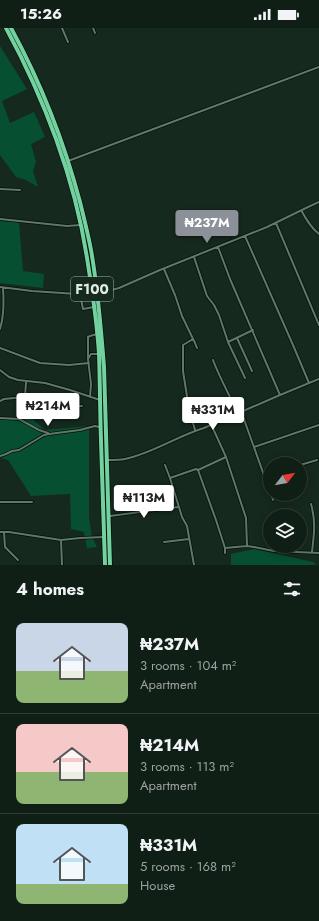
<!DOCTYPE html>
<html lang="en">
<head>
<meta charset="utf-8">
<style>
  body { margin:0; font-family:Jost,sans-serif; background:#1e2c23; color:#f1f3f6; height:100vh; display:flex; flex-direction:column; font-size:15px; white-space:nowrap }
  * { box-sizing:border-box; margin:0 }
  p { font-size:13px; color:#9ca2a1 }
  .icon { flex:none; width:22px; height:22px; fill:none; stroke:currentColor; stroke-width:2; stroke-linecap:round; stroke-linejoin:round }
  .map { position:relative; height:537px; overflow:hidden }
  .side { display:flex; flex-direction:column; background:#101f16; flex:1 }
  .side>* { flex:none }
  .needle { width:26px; rotate:59deg }
  .tools { position:absolute; left:263px; top:429px; display:grid; gap:8px }
  .tools a { display:grid; place-items:center; width:44px; height:44px; border-radius:50%; background:#101f16; box-shadow:0 2px 10px #0003,0 0 0 1px #303d35; font-size:20px }
  .price { position:absolute; translate:-50% -34px; padding:0 9px; border-radius:4px; background:#fff; color:#222; font-size:13px; line-height:26px; filter:drop-shadow(0 1px 2px #0008) }
  .price::after { content:''; position:absolute; left:50%; top:24px; width:12px; height:9px; margin-left:-6px; background:inherit; clip-path:polygon(0 0,100% 0,50% 100%) }
  .price.current { background:#8c9099; color:#fff }
  ul { padding:0; list-style:none }
  li { display:flex; align-items:center; gap:12px; height:100px; padding:0 16px }
  li+li { border-top:1px solid #303d35 }
  li span { display:grid; place-items:center; flex:none; width:112px; height:80px; border-radius:8px; color:#555 }
  li>.icon { margin-inline-start:auto }
  span .icon { width:48px; height:48px; fill:#fffc; stroke-width:1 }
  li b { font-size:17px }
  h2 { display:flex; justify-content:space-between; align-items:center; height:48px; padding:0 16px; font-size:17px }
  .status { display:flex; justify-content:space-between; align-items:center; height:28px; padding:0 20px; background:#101f16; direction:ltr }
  .status svg { height:11px; fill:currentColor }
  .map>svg:first-child { display:block }
  .grass { fill:#064f31 }
  .lines { fill:none; stroke-linecap:round; stroke-linejoin:round }
  .street-casing { stroke:#021108; stroke-width:3.5 }
  .highway-casing { stroke:#021108; stroke-width:5.5 }
  .street { stroke:#62776b; stroke-width:2 }
  .highway { stroke:#73d19f; stroke-width:4 }
  .labels { text-anchor:middle; stroke-width:3; stroke-linejoin:round; paint-order:stroke }
  .shield { fill:#16291e; stroke:#a3b2a9; stroke-width:1 }
  .shield-label { font-size:14px; font-weight:bold; fill:#e0ece5 }
</style>
</head>
<body>
<div class="status"><b>15:26</b><svg viewBox="0 0 49 12"><path d="M0 12V9h3v3zM5 12V6h3v6zM10 12V3h3v9zM15 12V0h3v12zM26 1h20v11H26zM47 4h2v5h-2z"/></svg></div>
<div class="map">
<svg width="319" height="537" viewBox="0 0 319 537">
  <rect width="100%" height="100%" fill="#16291e"/>
  <path class="grass" d="M 0,18 L 27,61 L 2,73 L 10,95 L 34,84 L 45,109 L 31,116 L 36,134 L 33,143 L 38,159 L 26,152 L 16,149 L 0,127 Z
    M 0,193 L 19,194 L 23,243 L 44,246 L 43,260 L 0,255 Z
    M 0,389 L 31,390 L 45,402 L 89,398 L 89,489 L 92,509 L 97,519 L 87,520 L 84,504 L 71,501 L 70,466 L 31,468 L 8,432 L 0,430 Z
    M 254,521 L 313,534 L 316,537 L 231,537 L 231,526 Z"/>
  <g class="lines">
    <defs>
      <path id="street" d="M 62,0 L 68,14
        M 93,0 L 95,5
        M 68,133 L 319,39
        M 0,161 L 20,162
        M 301,182 C 306,191 311,200 319,206
        M 0,191 L 67,198 L 81,197
        M 276,195 L 319,297
        M 245,208 L 293,317 L 309,355
        M 218,219 L 230,251 L 280,367
        M 194,229 L 207,268 L 214,277 L 219,287 L 228,314 L 253,302
        M 164,241 L 175,267 L 182,288 L 195,315 L 197,320
        M 0,259 L 32,263 L 77,266 L 81,271 L 83,281 L 94,279
        M 77,266 C 78,258 83,253 90,249
        M 98,266 L 119,260 L 160,242 L 267,199 L 306,180 L 319,174
        M 0,301 C 4,288 4,274 3,260
        M 237,310 L 252,343
        M 193,311 L 183,317 L 183,343 L 189,381 L 195,402
        M 228,314 L 245,350
        M 0,320 L 40,335 L 69,337 L 89,335
        M 88,330 L 88,309 L 90,308 L 97,306
        M 213,332 C 220,351 230,367 237,385
        M 0,342 L 9,349 L 18,352 L 45,355 L 70,362 L 100,372
        M 25,369 L 26,354
        M 90,369 L 91,356 L 88,331 L 91,326 L 99,326
        M 0,373 L 4,371 L 25,369 L 27,370 L 28,374 L 30,375 C 41,375 51,378 62,379 C 69,379 75,378 82,378
        M 241,383 L 270,464
        M 0,390 L 19,391 L 39,402 L 48,405
        M 211,396 L 226,429 L 246,490 L 247,518
        M 254,419 L 319,397
        M 0,428 L 6,426 L 12,423 L 19,422 L 44,407 L 49,406 L 80,402 L 95,398 L 99,399
        M 107,432 C 113,432 120,432 125,431 C 153,425 177,408 204,400 L 280,367 L 319,351
        M 165,437 L 170,450 L 182,489 L 187,498 L 194,537
        M 300,437 L 317,432
        M 198,442 L 226,429
        M 264,447 L 270,446
        M 170,450 L 196,441 L 198,442 L 216,492 L 225,520 L 225,525
        M 271,466 L 273,472
        M 0,474 L 32,474
        M 311,476 C 316,493 314,507 312,524
        M 110,488 L 178,479
        M 0,504 L 9,504 L 61,512 L 80,510 L 104,509
        M 4,504 L 5,519 L 18,532
        M 61,512 L 62,537
        M 164,514 L 189,511
        M 225,520 L 247,518 L 254,519 L 274,523 L 319,525
        M 286,524 L 286,518"/>
      <path id="highway" d="M 6,0 C 44,70 75,151 87,230 C 92,261 97,294 99,326 C 100,355 100,384 101,413 C 102,454 104,496 105,537
        M 11,0 C 41,55 64,114 80,174 C 84,190 88,206 91,222 C 98,261 101,300 104,339 L 110,537"/>
    </defs>
    <use href="#street" class="street-casing"/>
    <use href="#highway" class="highway-casing"/>
    <use href="#street" class="street"/>
    <use href="#highway" class="highway"/>
  </g>
  <g class="labels">
    <rect class="shield" x="71" y="249" width="42" height="24" rx="3"/>
    <g class="shield-label">
      <text x="92" y="266">F100</text>
    </g>
  </g>
</svg>
<div class="tools">
<a><svg class="needle" viewBox="-14 -14 28 28"><path d="M0-13l5 13h-10z" fill="#e53935"/><path d="M0 13l5-13h-10z" fill="#9ca2a1"/></svg></a>
<a><svg class="icon" aria-label="layers" viewBox="0 0 24 24"><path d="M12 4l9 5-9 5-9-5zM3 14l9 5 9-5"/></svg></a>
</div>
<b class="price current" style="left:207px;top:216px">₦237M</b>
<b class="price" style="left:48px;top:399px">₦214M</b>
<b class="price" style="left:213px;top:403px">₦331M</b>
<b class="price" style="left:144px;top:491px">₦113M</b>
</div>
<section class="side">
<h2>4 homes<svg class="icon" aria-label="filters" viewBox="0 0 24 24"><path d="M4 7h16M4 17h16"/><circle cx="9" cy="7" r="2"/><circle cx="15" cy="17" r="2"/></svg></h2>
<ul>
<li><span style="background:linear-gradient(#c9d6e8 60%,#8fb573 0)"><svg class="icon" aria-label="home" viewBox="0 0 24 24"><path d="M3 11l9-7 9 7M6 9v11h12V9"/></svg></span><div><b>₦237M</b><p>3 rooms · 104 m²</p><p>Apartment</p></div></li>
<li><span style="background:linear-gradient(#f6c9c9 60%,#8fb573 0)"><svg class="icon" aria-label="home" viewBox="0 0 24 24"><path d="M3 11l9-7 9 7M6 9v11h12V9"/></svg></span><div><b>₦214M</b><p>3 rooms · 113 m²</p><p>Apartment</p></div></li>
<li><span style="background:linear-gradient(#bfe0f5 75%,#8fb573 0)"><svg class="icon" aria-label="home" viewBox="0 0 24 24"><path d="M3 11l9-7 9 7M6 9v11h12V9"/></svg></span><div><b>₦331M</b><p>5 rooms · 168 m²</p><p>House</p></div></li>
</ul>
</section>
</body>
</html>
